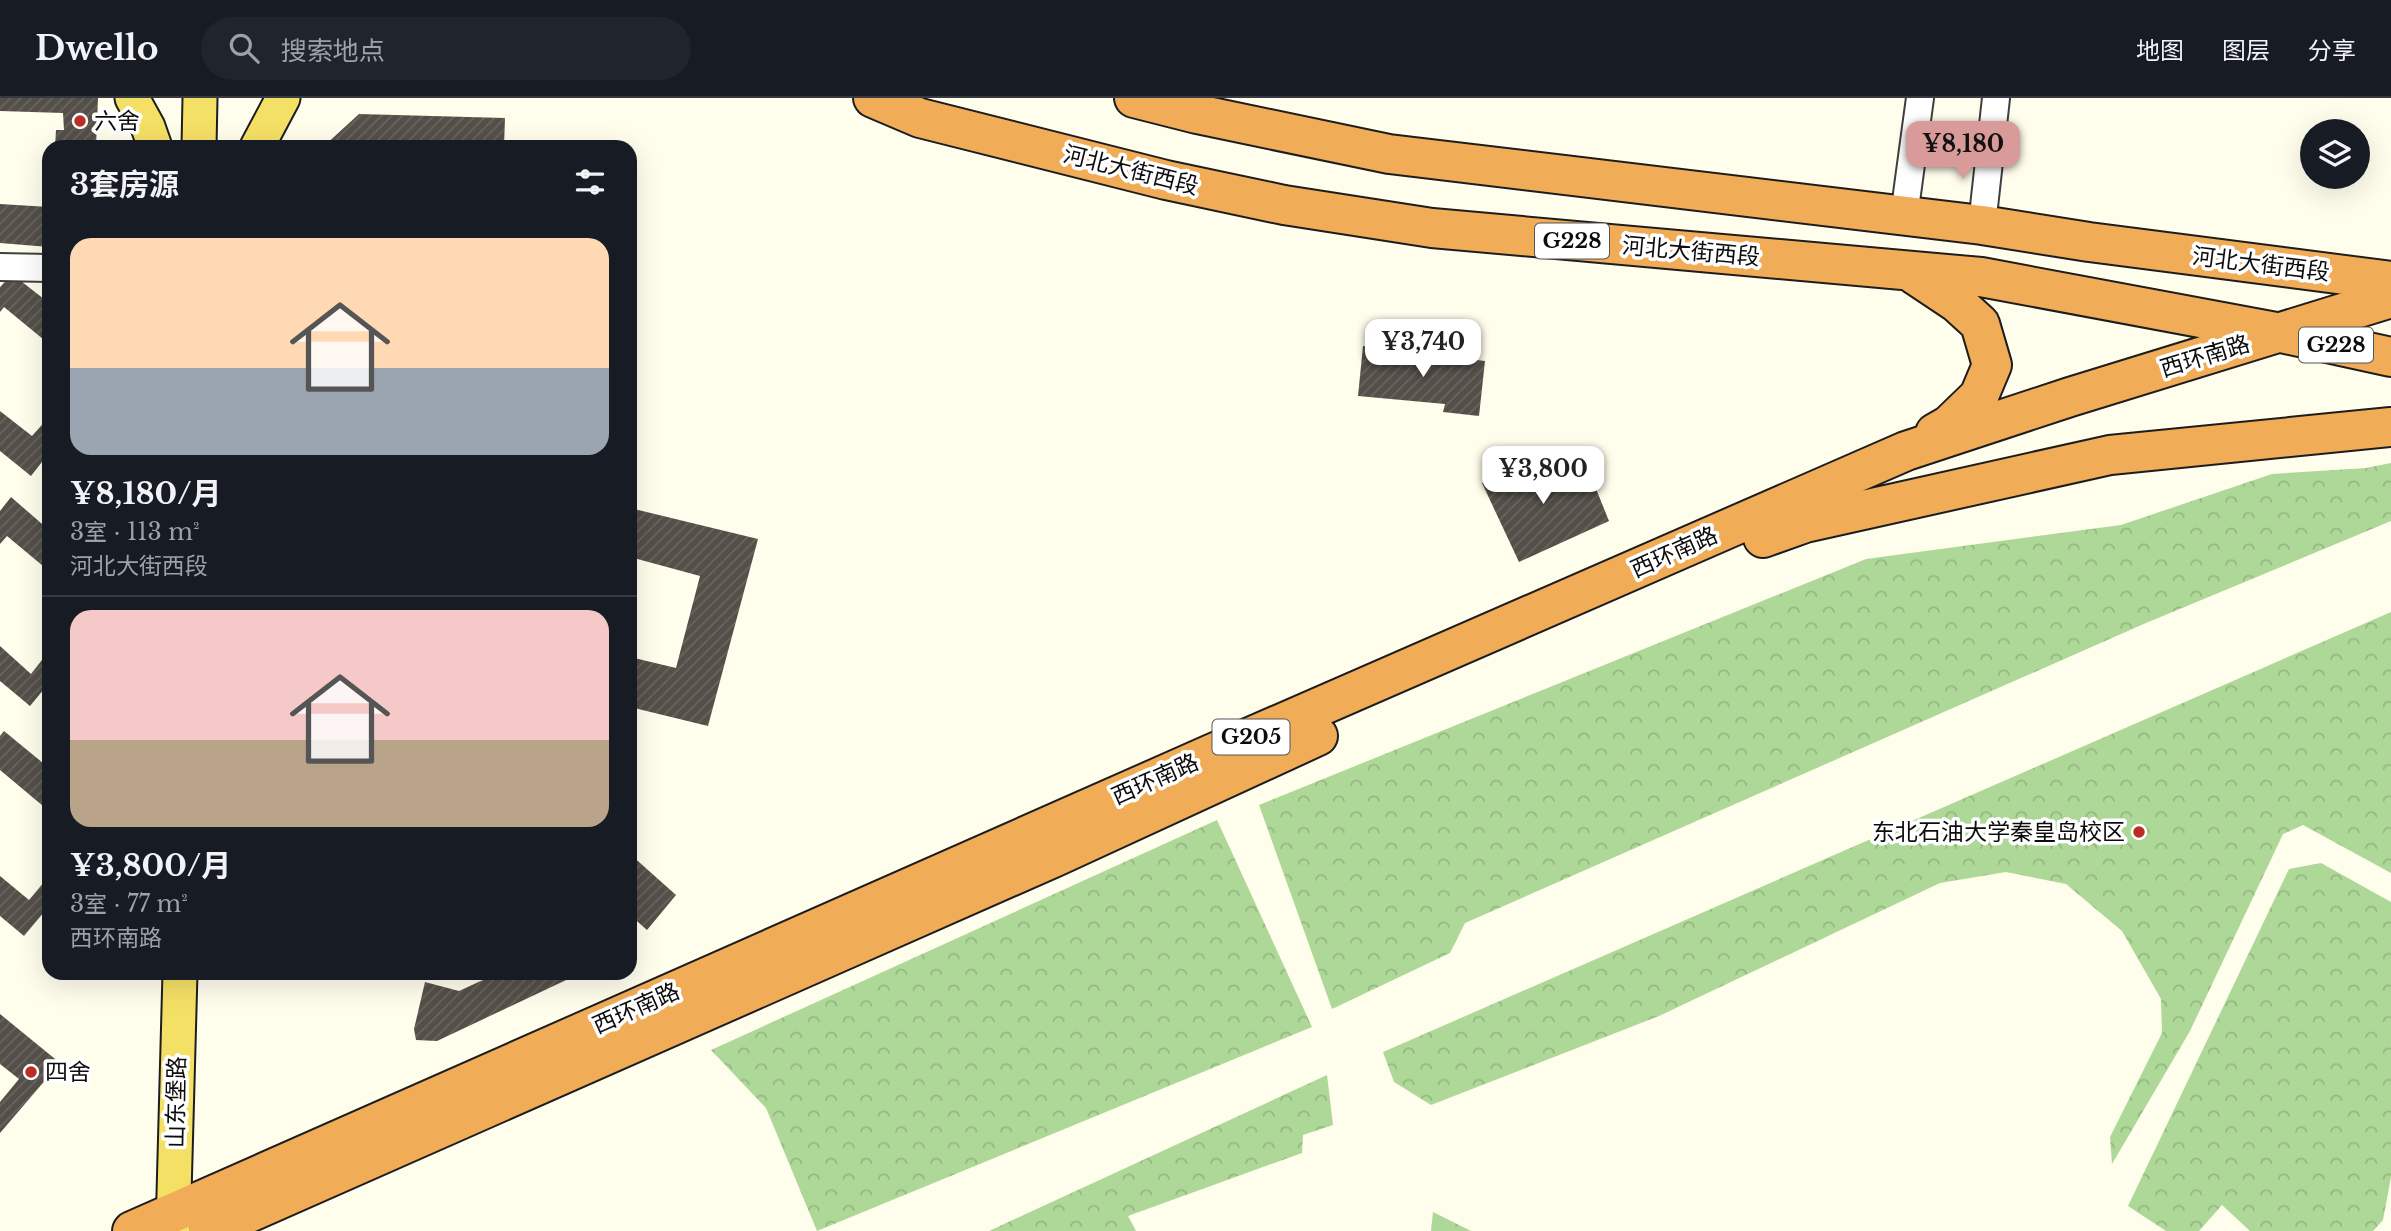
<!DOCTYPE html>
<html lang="zh">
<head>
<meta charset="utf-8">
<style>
  body { margin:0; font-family:"Libre Baskerville","Noto Sans SC",serif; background:#20242c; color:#f1f3f6; height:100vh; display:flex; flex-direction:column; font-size:26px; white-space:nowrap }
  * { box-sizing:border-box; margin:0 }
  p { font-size:23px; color:#9ea1a6 }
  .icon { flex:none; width:38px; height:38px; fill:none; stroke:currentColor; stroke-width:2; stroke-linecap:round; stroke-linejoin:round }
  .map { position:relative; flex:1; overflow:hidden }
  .side { position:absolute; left:42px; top:42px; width:595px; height:840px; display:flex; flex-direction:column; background:#171b24; border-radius:21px; box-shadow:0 7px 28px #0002 }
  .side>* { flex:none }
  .controls { position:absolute; left:2300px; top:21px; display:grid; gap:14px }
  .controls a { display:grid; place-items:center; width:70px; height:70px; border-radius:50%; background:#171b24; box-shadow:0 7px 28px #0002; font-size:35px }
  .price { position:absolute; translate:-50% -60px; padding:0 16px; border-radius:14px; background:#fff; color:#222; font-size:23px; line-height:46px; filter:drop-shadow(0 2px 4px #0008) }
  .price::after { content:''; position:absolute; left:50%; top:42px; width:21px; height:16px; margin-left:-10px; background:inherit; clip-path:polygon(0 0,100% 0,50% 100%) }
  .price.current { background:#d89b99; color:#111 }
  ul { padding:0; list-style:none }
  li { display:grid; align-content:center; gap:14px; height:371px; padding:0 28px }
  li+li { border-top:2px solid #363941 }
  li span { display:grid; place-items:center; height:217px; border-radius:21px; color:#555 }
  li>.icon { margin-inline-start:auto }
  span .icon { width:126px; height:126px; fill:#fffc; stroke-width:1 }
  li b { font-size:30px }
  h2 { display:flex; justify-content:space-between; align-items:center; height:84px; padding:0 28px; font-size:30px }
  header { display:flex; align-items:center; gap:42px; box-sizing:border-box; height:98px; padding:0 35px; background:#171b24; border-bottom:2px solid #363941 }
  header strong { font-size:33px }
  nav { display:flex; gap:38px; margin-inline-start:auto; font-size:24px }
  .search { width:490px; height:63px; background:#20242c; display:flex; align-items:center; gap:18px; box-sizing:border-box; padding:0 24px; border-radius:38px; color:#9ea1a6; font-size:26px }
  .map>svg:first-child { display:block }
  .forest { fill:url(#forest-crowns) }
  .building { fill:url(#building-hatch) }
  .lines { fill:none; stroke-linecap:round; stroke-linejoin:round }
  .minor-casing { stroke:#3f3f3f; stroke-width:30 }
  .major-casing { stroke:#1d1d1d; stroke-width:37 }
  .highway-casing { stroke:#1d1d1d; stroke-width:42 }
  .minor { stroke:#fff; stroke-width:26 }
  .major { stroke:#f5e066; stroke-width:33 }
  .highway { stroke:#f1ac58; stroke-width:38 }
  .poi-dot { fill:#b92f28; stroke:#fff; stroke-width:2.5 }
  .labels { text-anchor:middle; stroke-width:7; stroke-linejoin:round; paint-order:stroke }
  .shield { fill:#fff; stroke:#555; stroke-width:2 }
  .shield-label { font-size:21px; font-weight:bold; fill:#0c0c0c }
  .poi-label { font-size:23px; fill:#0c0c0c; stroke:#fff; text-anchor:start }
  .street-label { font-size:23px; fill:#0c0c0c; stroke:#fff }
</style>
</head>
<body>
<header>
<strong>Dwello</strong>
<div class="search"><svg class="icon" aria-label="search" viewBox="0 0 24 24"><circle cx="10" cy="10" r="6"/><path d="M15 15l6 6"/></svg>搜索地点</div>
<nav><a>地图</a><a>图层</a><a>分享</a></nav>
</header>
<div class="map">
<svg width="2391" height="1133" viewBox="0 0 2391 1133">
  <defs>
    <pattern id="forest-crowns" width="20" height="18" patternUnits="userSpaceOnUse" patternTransform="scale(1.75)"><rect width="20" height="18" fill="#aed897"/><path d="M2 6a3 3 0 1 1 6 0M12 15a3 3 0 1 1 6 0" fill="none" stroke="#94b881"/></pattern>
    <pattern id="building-hatch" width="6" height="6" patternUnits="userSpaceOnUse" patternTransform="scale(1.75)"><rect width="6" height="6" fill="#554f49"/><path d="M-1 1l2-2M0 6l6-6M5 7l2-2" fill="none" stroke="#68645f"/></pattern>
  </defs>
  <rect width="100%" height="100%" fill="#fffdec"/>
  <path class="forest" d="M 2391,365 L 2391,423 L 2146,525 L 1465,825 L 1450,855 L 1332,911 L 1259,707 L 1866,461 L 2121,427 L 2272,376 L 2366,370 Z
    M 2391,514 L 2391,775 L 2303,727 L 2283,736 L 2190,933 L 2112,1066 L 2110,1039 L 2162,935 L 2161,901 L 2122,833 L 2066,786 L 2006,774 L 1940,785 L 1659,918 L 1431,1007 L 1394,984 L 1383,954 Z
    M 1217,722 L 1312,929 L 817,1133 L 766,1010 L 711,952 Z
    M 2321,765 L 2391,804 L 2391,1079 L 2383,1122 L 2373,1133 L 2250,1133 L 2222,1107 L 2199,1133 L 2166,1133 L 2128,1108 L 2289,771 Z
    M 1327,977 L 1333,1027 L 1303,1037 L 1302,1055 L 1128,1118 L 1136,1133 L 989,1133 Z
    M 1433,1114 L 1471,1133 L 1431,1133 Z"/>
  <path class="building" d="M 0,0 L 98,0 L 96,49 L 55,49 L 56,32 L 64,32 L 63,15 L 0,13 Z
    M 359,16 L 505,20 L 504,49 L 323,49 Z
    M 0,106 L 49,109 L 49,149 L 0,145 Z
    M 12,176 L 49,205 L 49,246 L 4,209 L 0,214 L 0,189 Z
    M 1363,248 L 1485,263 L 1479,318 L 1443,314 L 1445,306 L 1358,298 Z
    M 0,313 L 32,338 L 49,319 L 49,355 L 31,378 L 0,353 Z
    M 1555,352 L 1573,391 L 1592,381 L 1609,423 L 1519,464 L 1482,385 Z
    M 11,399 L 49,432 L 49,473 L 7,438 L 0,446 L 0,413 Z
    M 630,410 L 758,441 L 708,628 L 630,609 L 630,559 L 676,570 L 700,478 L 630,459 Z
    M 0,548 L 31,576 L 49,553 L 49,585 L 30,608 L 0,583 Z
    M 4,633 L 49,670 L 49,713 L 0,672 L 0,638 Z
    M 630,756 L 676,797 L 647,832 L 630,817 Z
    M 0,778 L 29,802 L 49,778 L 49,808 L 24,838 L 0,818 Z
    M 498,875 L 581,875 L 437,943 L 416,942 L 414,931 L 425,884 L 459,893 Z
    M 0,916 L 60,965 L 0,1035 L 0,1004 L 19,981 L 0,966 Z"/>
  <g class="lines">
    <defs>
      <path id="minor" d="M 1904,118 L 1920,0
        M 1982,127 L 1996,0
        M 0,169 L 49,170"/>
      <path id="major" d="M 132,0 L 148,29 L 155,49
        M 199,49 L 200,0
        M 257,49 L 283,0
        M 173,1133 L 180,875"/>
      <path id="highway" d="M 873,0 L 920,20 L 1166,82 L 1284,107 L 1432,130 L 1981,179 L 2281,235 L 2391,259
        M 1134,0 L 1197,16 L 1389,56 L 1982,127 L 2089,144 L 2391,183
        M 1912,175 L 1957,205 L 1980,226 L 1992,267 L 1979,298 L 1949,327 L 1935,335
        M 1763,440 L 1805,425 L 2110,357 L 2391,329
        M 132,1133 L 1209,657 L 1906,353 L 2070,299 L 2391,200
        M 208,1133 L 1055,759 L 1318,638"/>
    </defs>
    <use href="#minor" class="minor-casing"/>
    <use href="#major" class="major-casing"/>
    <use href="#highway" class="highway-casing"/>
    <use href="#minor" class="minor"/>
    <use href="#major" class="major"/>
    <use href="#highway" class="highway"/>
  </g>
  <g class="poi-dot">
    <circle cx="80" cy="23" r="7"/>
    <circle cx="2139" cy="734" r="7"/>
    <circle cx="31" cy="974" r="7"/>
  </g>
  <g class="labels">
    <g class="shield">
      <rect x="1535" y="125.5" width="74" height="35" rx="5"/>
      <rect x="2299" y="229.5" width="74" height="35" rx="5"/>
      <rect x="1212.5" y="621.5" width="77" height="35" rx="5"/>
    </g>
    <g class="shield-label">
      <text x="1572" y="150">G228</text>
      <text x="2336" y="254">G228</text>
      <text x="1251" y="646">G205</text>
    </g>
    <g class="poi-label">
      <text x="94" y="31">六舍</text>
      <text x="2125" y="742" text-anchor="end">东北石油大学秦皇岛校区</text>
      <text x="45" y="982">四舍</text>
    </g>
    <g class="street-label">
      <text transform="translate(1131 72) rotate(14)" y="8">河北大街西段</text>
      <text transform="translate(1691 153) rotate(5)" y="8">河北大街西段</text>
      <text transform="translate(2261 166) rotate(7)" y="8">河北大街西段</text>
      <text transform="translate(2205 258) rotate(-17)" y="8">西环南路</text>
      <text transform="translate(1674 454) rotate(-24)" y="8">西环南路</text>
      <text transform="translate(1155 681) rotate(-24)" y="8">西环南路</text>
      <text transform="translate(636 910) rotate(-24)" y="8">西环南路</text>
      <text transform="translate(176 1004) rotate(-89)" y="8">山东堡路</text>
    </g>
  </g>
</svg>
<div class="controls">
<a><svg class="icon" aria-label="layers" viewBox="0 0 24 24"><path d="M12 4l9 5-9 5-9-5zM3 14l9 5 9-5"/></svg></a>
</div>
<b class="price current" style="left:1963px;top:83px">¥8,180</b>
<b class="price" style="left:1423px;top:281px">¥3,740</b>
<b class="price" style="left:1543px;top:408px">¥3,800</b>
<section class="side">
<h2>3套房源<svg class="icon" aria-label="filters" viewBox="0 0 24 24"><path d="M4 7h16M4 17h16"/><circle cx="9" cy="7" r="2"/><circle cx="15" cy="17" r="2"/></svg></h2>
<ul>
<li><span style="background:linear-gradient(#ffd9b3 60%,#9aa5b1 0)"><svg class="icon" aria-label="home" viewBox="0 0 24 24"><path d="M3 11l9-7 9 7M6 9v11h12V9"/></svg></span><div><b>¥8,180/月</b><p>3室 · 113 m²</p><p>河北大街西段</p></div></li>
<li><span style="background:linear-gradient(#f6c9c9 60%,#b9a48a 0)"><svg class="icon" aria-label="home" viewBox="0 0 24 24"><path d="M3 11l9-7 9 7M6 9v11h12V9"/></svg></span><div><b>¥3,800/月</b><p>3室 · 77 m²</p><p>西环南路</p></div></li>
</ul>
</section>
</div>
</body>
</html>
